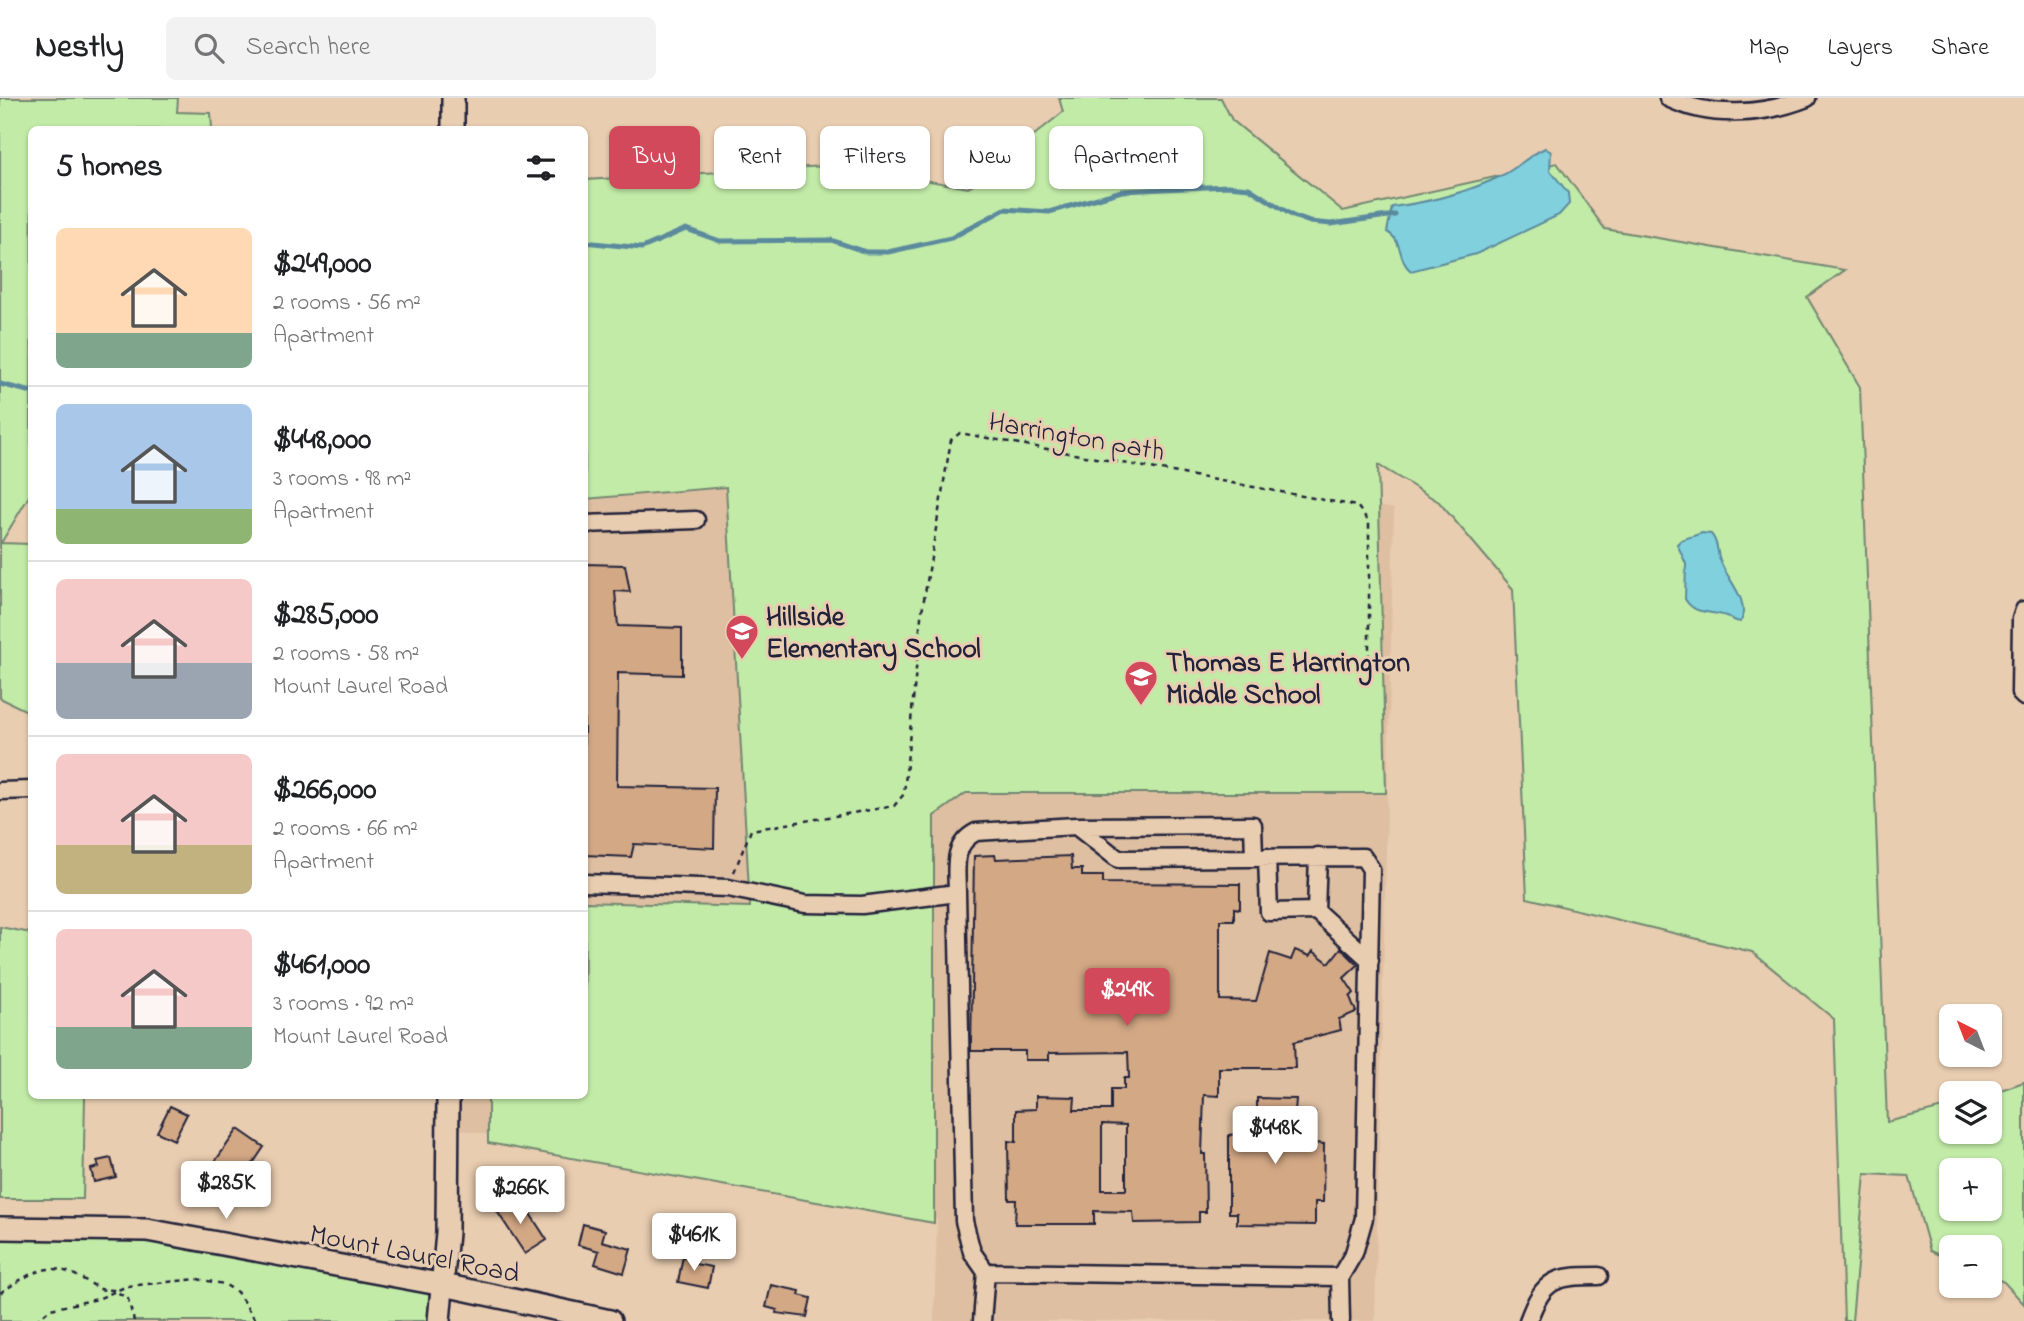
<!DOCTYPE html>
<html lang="en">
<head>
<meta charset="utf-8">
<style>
  body { margin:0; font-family:"Indie Flower",sans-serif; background:#f2f2f2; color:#202124; height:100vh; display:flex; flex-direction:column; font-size:26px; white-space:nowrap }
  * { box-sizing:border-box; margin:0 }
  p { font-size:23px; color:#757577 }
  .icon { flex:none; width:38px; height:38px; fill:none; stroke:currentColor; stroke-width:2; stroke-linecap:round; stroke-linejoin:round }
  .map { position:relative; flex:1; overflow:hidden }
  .drawer { position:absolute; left:28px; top:28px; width:560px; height:973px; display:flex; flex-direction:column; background:#fff; border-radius:10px; box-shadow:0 2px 5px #0004 }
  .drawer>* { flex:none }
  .banner { position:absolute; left:609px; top:28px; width:665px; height:63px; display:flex; gap:14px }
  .needle { width:46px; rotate:318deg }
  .controls { position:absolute; left:1939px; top:906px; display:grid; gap:14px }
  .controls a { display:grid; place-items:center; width:63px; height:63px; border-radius:10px; background:#fff; box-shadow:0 2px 5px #0004; font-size:35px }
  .price { position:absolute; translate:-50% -60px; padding:0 16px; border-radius:7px; background:#fff; color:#222; font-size:23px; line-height:46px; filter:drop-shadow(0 2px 4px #0008) }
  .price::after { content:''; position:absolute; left:50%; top:42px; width:21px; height:16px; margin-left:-10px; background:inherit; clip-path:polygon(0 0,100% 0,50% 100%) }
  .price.active { background:#d1495b; color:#fff }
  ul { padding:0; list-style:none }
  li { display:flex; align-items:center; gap:21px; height:175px; padding:0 28px }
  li+li { border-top:2px solid #e0e0e0 }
  li span { display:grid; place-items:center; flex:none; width:196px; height:140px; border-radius:10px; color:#555 }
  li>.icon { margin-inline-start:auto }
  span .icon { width:84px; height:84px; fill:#fffc; stroke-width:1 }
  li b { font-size:30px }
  h2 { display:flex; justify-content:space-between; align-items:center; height:84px; padding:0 28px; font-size:30px }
  .pill { padding:0 24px; border-radius:10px; background:#fff; box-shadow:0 2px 5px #0004; font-size:24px; line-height:63px }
  .pill.active { background:#d1495b; color:#fff }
  header { display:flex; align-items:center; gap:42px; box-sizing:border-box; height:98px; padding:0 35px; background:#fff; border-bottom:2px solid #e0e0e0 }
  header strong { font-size:33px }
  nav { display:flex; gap:38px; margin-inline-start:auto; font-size:24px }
  .search { width:490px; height:63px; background:#f2f2f2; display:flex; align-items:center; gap:18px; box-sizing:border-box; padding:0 24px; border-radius:10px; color:#757577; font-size:26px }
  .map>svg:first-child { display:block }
  .built { fill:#debfa1 }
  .green { fill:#c2eba7; stroke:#728671; stroke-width:2; fill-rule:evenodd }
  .water { fill:#81d0de; stroke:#5b8a9d; stroke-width:2 }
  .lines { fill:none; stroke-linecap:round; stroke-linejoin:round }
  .stream { stroke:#5b8a9d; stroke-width:5 }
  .building { fill:#d3a885; stroke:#22223b; stroke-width:2; fill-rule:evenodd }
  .minor-casing { stroke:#22223b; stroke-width:21 }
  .major-casing { stroke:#22223b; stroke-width:26 }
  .path { stroke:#22223b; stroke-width:2.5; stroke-dasharray:5 5; stroke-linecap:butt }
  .minor { stroke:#e9cdb0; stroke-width:16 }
  .major { stroke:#e9cdb0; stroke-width:21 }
  .labels { text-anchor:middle; stroke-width:6; stroke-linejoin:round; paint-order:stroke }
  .street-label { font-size:28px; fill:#22223b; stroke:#e9cdb0 }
  .poi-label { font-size:28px; font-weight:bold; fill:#22223b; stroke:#e9cdb0; text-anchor:start }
</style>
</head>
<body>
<header>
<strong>Nestly</strong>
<div class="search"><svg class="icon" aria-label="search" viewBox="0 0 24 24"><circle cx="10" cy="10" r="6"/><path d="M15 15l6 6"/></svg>Search here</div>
<nav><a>Map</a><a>Layers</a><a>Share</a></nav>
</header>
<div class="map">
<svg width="2024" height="1223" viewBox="0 0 2024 1223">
  <rect width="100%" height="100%" fill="#e9cdb0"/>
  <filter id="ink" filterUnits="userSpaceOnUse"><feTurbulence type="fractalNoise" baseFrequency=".0143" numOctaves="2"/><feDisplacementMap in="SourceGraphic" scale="14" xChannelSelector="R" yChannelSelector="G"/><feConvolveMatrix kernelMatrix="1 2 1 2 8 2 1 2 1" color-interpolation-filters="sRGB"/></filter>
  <g filter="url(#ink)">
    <path class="built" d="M 585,198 L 938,320 L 1394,411 L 1375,1223 L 934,1223 L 937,1121 L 448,1029 L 448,998 L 584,998 Z"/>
    <path class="green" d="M 0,0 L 178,0 L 177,14 L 211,15 L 212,31 L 32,32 L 31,395 L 1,445 L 31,446 L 31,615 L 0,600 Z
      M 1059,0 L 1221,0 L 1232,22 L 1343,113 L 1557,65 L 1605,131 L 1845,172 L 1807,199 L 1860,289 L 1887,1024 L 1951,1008 L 1951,1034 L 1990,1034 L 1989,996 L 2024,984 L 2024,1206 L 2004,1184 L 1990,1178 L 1990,1150 L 1951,1150 L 1951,1162 L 1930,1153 L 1909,1078 L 1865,1076 L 1852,1223 L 1844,1223 L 1834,921 L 1752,854 L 1527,800 L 1513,491 L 1439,404 L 1378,367 L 1386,695 L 966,695 L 934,718 L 934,1125 L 488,1045 L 488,998 L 584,998 L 585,804 L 750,809 L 726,389 L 585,401 L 585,82 L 842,67 L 968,90 L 1063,14 ZM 1951,1073 L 1990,1073 L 1990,1111 L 1951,1111 Z
      M 0,829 L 31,835 L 32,998 L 85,998 L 83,1101 L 0,1101 Z
      M 127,1129 L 444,1187 L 439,1223 L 0,1223 L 0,1131 Z"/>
    <path class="water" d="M 1545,50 L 1551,54 L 1550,72 L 1568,95 L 1569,106 L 1559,117 L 1476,156 L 1411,173 C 1397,162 1404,143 1387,134 L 1392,109 C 1430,104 1469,94 1503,77 C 1517,70 1528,58 1545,50 Z
      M 1702,435 L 1711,436 C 1719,445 1716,452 1720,462 C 1727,482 1750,501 1741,524 C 1733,524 1733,520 1726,518 C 1710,512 1695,518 1685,501 L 1686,466 L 1677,446 L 1681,442 Z"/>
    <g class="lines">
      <path class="stream" d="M 584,144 L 642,150 L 686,131 L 720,143 L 831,142 L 866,154 L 888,154 L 951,140 L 1005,111 L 1049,114 L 1122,93 L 1228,88 L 1249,90 L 1293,118 L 1310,124 L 1331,126 L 1395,117
        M 0,286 L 32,294"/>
    </g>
    <path class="building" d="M 584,466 L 625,467 L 630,494 L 615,493 L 618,528 L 682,530 L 682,577 L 618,575 L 617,688 L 715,690 L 714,750 L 634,746 L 631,759 L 584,757 Z
      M 995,757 L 996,761 L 1071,758 L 1072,771 L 1082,771 L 1082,778 L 1103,778 L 1103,785 L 1240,786 L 1240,811 L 1234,810 L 1234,822 L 1220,822 L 1220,902 L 1256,903 L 1270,855 L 1291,862 L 1295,852 L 1310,858 L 1313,853 L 1329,865 L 1341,850 L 1358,867 L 1344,880 L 1354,895 L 1350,899 L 1356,914 L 1339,921 L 1341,932 L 1294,944 L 1295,970 L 1219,970 L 1219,998 L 1204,997 L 1202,1056 L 1205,1056 L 1206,1114 L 1199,1114 L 1199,1124 L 1134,1125 L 1133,1114 L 1094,1113 L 1094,1126 L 1015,1126 L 1016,1102 L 1009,1102 L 1008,1043 L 1016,1044 L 1016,1012 L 1036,1011 L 1036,998 L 1075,999 L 1074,1012 L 1111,1012 L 1111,991 L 1124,991 L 1124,980 L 1129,980 L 1128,954 L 1049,955 L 1049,962 L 1025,962 L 1025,953 L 971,953 L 974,758 ZM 1102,1026 L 1126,1027 L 1126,1092 L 1102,1092 Z
      M 1257,1000 L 1296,1001 L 1295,1014 L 1315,1014 L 1315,1045 L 1324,1046 L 1323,1104 L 1315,1104 L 1315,1127 L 1237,1126 L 1237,1115 L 1229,1115 L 1229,1037 L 1237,1036 L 1237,1013 L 1257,1013 Z
      M 170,1008 L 187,1016 L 174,1042 L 157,1034 Z
      M 238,1031 L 264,1049 L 229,1101 L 202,1082 Z
      M 111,1060 L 116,1079 L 94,1084 L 91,1071 L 99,1069 L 97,1063 Z
      M 507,1098 L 521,1119 L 529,1114 L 547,1142 L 525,1156 L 493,1107 Z
      M 583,1126 L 605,1132 L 602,1143 L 631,1151 L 624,1175 L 595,1166 L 599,1153 L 578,1147 Z
      M 683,1158 L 696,1160 L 695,1166 L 712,1169 L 708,1190 L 678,1184 Z
      M 771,1187 L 800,1193 L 799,1197 L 811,1200 L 807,1219 L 776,1215 L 777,1212 L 766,1209 Z"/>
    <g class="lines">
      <defs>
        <path id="minor" d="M 1668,0 C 1711,21 1764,17 1807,0
          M 584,426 L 696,422
          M 2024,512 L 2021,521 L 2020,595 L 2024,599
          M 0,693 L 32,692
          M 1076,728 L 1253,727 L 1254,759
          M 1318,758 L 1316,813 L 1370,862
          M 1267,759 L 1269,814 L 1316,813
          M 584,785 L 728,790 L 805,806 L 862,807 L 957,795 L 964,1123 L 972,1154 L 986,1174 L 1340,1179 L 1341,1223
          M 957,795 C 957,771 951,747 976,734 L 1076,728 L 1118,761 L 1363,759 L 1371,771 L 1364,1120 L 1354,1155 L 1340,1179
          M 982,1223 L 986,1174
          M 1528,1223 C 1544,1180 1555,1178 1599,1178"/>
        <path id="major" d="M 453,0 L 453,32
          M 0,1130 L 147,1132 L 444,1187 L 610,1223
          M 439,1223 L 447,1135 L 448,998"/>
      </defs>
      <use href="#minor" class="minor-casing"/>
      <use href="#major" class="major-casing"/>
      <path class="path" d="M 734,774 L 751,732 L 894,708 L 904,696 L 921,519 L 951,342 L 960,335 L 1357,408 L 1369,424 L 1369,570
        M 0,1195 C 43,1167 52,1161 98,1190 C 103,1193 107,1191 113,1192 C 118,1194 123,1198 128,1201 L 134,1223
        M 36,1223 L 50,1211 L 98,1201 L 127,1188 L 197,1181 L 224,1186 L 237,1194 L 256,1223"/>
      <use href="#minor" class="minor"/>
      <use href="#major" class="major"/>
    </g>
  </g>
  <defs>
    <symbol id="school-pin" viewBox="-11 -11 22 30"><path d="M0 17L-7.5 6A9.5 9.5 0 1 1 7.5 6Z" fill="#d1495b" stroke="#e9cdb0"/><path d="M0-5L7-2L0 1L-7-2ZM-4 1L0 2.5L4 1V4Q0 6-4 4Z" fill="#fff"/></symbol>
  </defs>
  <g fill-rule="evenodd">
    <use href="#school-pin" x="723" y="514" width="38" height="52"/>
    <use href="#school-pin" x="1122" y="560" width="38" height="52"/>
  </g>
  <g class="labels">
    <g class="street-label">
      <text transform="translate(1077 337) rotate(10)" y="10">Harrington path</text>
      <text transform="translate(415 1154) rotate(11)" y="10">Mount Laurel Road</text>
    </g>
    <g class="poi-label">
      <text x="766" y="527">Hillside<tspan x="766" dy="32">Elementary School</tspan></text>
      <text x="1166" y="573">Thomas E Harrington<tspan x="1166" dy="32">Middle School</tspan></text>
    </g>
  </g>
</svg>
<div class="controls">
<a><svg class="needle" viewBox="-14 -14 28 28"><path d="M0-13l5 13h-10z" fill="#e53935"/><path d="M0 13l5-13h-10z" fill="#757577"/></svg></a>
<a><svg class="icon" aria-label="layers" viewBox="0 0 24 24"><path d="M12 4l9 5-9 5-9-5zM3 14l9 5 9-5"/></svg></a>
<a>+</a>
<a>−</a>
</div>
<b class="price active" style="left:1127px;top:930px">$249K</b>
<b class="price" style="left:1275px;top:1068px">$448K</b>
<b class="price" style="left:226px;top:1123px">$285K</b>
<b class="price" style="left:520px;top:1128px">$266K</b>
<b class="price" style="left:694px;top:1175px">$461K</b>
<div class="banner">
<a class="pill active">Buy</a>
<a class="pill">Rent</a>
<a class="pill">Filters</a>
<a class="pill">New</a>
<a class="pill">Apartment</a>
</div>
<section class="drawer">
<h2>5 homes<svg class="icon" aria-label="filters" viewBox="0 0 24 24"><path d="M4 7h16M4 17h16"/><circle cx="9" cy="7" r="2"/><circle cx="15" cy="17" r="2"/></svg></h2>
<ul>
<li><span style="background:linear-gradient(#ffd9b3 75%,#7fa58c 0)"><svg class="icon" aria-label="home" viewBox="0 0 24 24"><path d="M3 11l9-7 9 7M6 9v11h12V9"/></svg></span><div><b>$249,000</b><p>2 rooms · 56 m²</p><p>Apartment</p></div></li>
<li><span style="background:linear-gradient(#a9c7e8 75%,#8fb573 0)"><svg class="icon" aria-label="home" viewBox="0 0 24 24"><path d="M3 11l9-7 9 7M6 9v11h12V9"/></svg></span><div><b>$448,000</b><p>3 rooms · 98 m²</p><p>Apartment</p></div></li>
<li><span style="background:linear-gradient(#f6c9c9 60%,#9aa5b1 0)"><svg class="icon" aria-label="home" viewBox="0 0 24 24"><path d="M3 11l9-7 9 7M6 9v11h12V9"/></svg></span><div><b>$285,000</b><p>2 rooms · 58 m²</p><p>Mount Laurel Road</p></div></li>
<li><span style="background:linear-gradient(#f6c9c9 65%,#c2b280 0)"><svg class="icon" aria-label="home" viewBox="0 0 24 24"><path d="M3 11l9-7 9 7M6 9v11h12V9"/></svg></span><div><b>$266,000</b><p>2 rooms · 66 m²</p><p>Apartment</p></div></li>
<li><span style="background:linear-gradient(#f6c9c9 70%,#7fa58c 0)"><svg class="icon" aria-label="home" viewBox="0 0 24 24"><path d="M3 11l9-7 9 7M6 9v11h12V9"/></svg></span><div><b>$461,000</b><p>3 rooms · 92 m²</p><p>Mount Laurel Road</p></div></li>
</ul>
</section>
</div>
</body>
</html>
